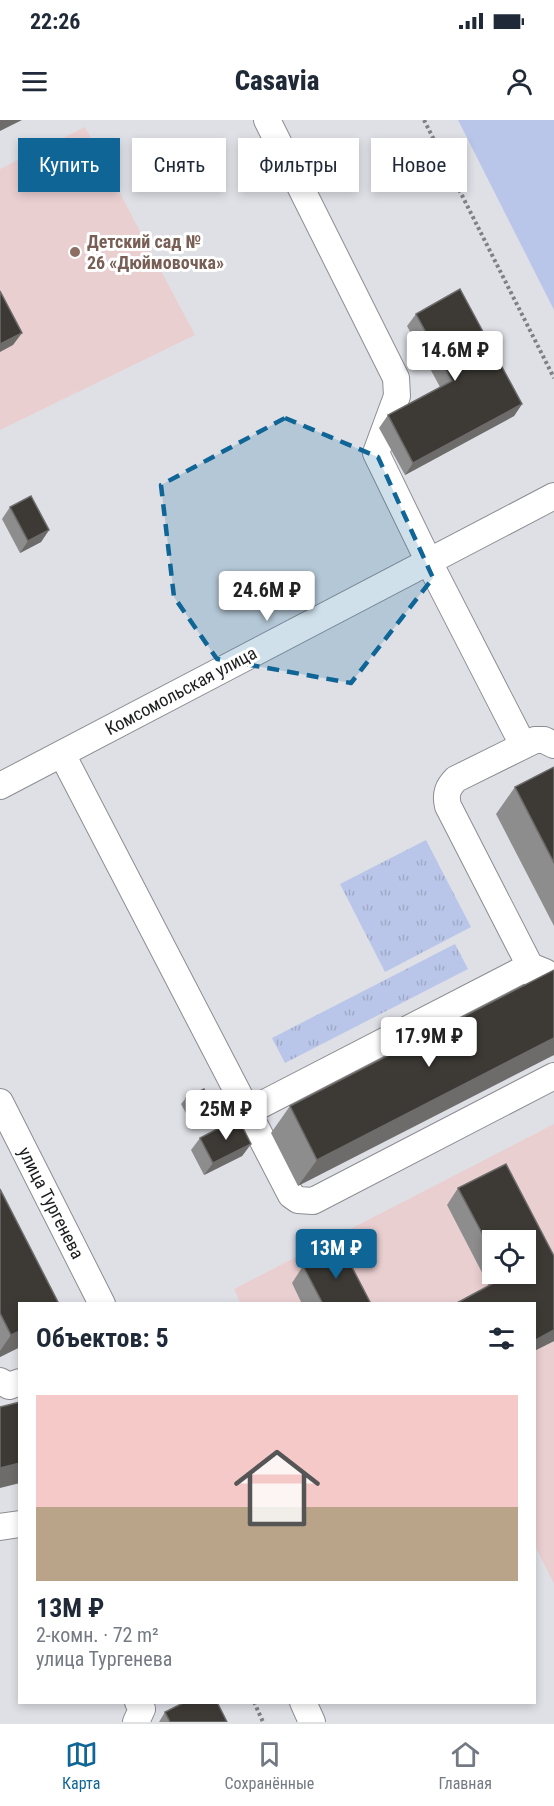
<!DOCTYPE html>
<html lang="ru">
<head>
<meta charset="utf-8">
<style>
  body { margin:0; font-family:"Roboto Condensed",sans-serif; background:#f2f2f3; color:#1f2937; height:100vh; display:flex; flex-direction:column; font-size:22px; white-space:nowrap }
  * { box-sizing:border-box; margin:0 }
  p { font-size:20px; color:#747a83 }
  .icon { flex:none; width:33px; height:33px; fill:none; stroke:currentColor; stroke-width:2; stroke-linecap:round; stroke-linejoin:round }
  .map { position:relative; flex:1; overflow:hidden }
  .details { position:absolute; left:18px; top:1182px; width:518px; height:402px; display:flex; flex-direction:column; background:#fff; border-radius:0px; box-shadow:0 3px 9px #0003 }
  .details>* { flex:none }
  .hud { position:absolute; left:18px; top:18px; width:519px; height:54px; display:flex; gap:12px }
  .fabs { position:absolute; left:482px; top:1110px; display:grid; gap:12px }
  .fabs a { display:grid; place-items:center; width:54px; height:54px; border-radius:0px; background:#fff; box-shadow:0 3px 9px #0003; font-size:30px }
  .price { position:absolute; translate:-50% -51px; padding:0 14px; border-radius:6px; background:#fff; color:#222; font-size:20px; line-height:39px; filter:drop-shadow(0 2px 3px #0008) }
  .price::after { content:''; position:absolute; left:50%; top:36px; width:18px; height:14px; margin-left:-9px; background:inherit; clip-path:polygon(0 0,100% 0,50% 100%) }
  .price.current { background:#0e6596; color:#fff }
  ul { padding:0; list-style:none }
  li { display:grid; align-content:center; gap:12px; height:318px; padding:0 18px }
  li span { display:grid; place-items:center; height:186px; border-radius:0px; color:#555 }
  li>.icon { margin-inline-start:auto }
  span .icon { width:108px; height:108px; fill:#fffc; stroke-width:1 }
  li b { font-size:26px }
  h2 { display:flex; justify-content:space-between; align-items:center; height:72px; padding:0 18px; font-size:26px }
  .chip { padding:0 21px; border-radius:0px; background:#fff; box-shadow:0 3px 9px #0003; font-size:21px; line-height:54px }
  .chip.current { background:#0e6596; color:#fff }
  .status { display:flex; justify-content:space-between; align-items:center; height:42px; padding:0 30px; background:#fff; direction:ltr }
  .status svg { height:16px; fill:currentColor }
  header { display:flex; justify-content:space-between; align-items:center; height:78px; padding:0 18px; background:#fff; font-size:27px; font-weight:800 }
  .tab-bar { display:flex; justify-content:space-around; align-items:center; height:84px; border-top:2px solid #e0e1e3; background:#fff; font-size:16px; color:#747a83 }
  .tab-bar a { display:grid; justify-items:center; gap:3px }
  .tab-bar .current { color:#0e6596 }
  .map>svg:first-child { display:block }
  .education { fill:#eacfd1; fill-rule:evenodd }
  .grass { fill:#bac6e9 }
  .park { fill:url(#park-tufts) }
  .lines { fill:none; stroke-linecap:round; stroke-linejoin:round }
  .minor-casing { stroke:#8c8d93; stroke-width:28 }
  .path { stroke:#7e8084; stroke-width:4; stroke-dasharray:3 3; stroke-linecap:butt }
  .minor { stroke:#fff; stroke-width:26 }
  .wall { fill:#8e8d8e; fill-rule:evenodd }
  .shaded-wall { fill:#6d6c6b }
  .building { fill:#3d3a36; stroke:#6d6c6b; stroke-width:1.5 }
  .marked { fill:#0e6596; fill-opacity:0.2; stroke:#0e6596; stroke-width:4.5; stroke-dasharray:12 8; stroke-linejoin:round }
  .education-dot { fill:#8d6e63; stroke:#fff; stroke-width:2 }
  .labels { text-anchor:middle; stroke-width:6; stroke-linejoin:round; paint-order:stroke }
  .education-label { font-size:18px; font-weight:bold; fill:#785e54; stroke:#fff; text-anchor:start }
  .street-label { font-size:18px; fill:#1c1d1f; stroke:#fff }
</style>
</head>
<body>
<div class="status"><b>22:26</b><svg viewBox="0 0 49 12"><path d="M0 12V9h3v3zM5 12V6h3v6zM10 12V3h3v9zM15 12V0h3v12zM26 1h20v11H26zM47 4h2v5h-2z"/></svg></div>
<header><svg class="icon" aria-label="menu" viewBox="0 0 24 24"><path d="M4 6h16M4 12h16M4 18h16"/></svg>Casavia<svg class="icon" aria-label="person" viewBox="0 0 24 24"><circle cx="12" cy="8" r="4"/><path d="M4 21q1-7 8-7t8 7"/></svg></header>
<div class="map">
<svg width="554" height="1602" viewBox="0 0 554 1602">
  <defs>
    <pattern id="park-tufts" width="24" height="20" patternUnits="userSpaceOnUse" patternTransform="scale(1.5)"><rect width="24" height="20" fill="#bac6e9"/><path d="M3 7l-1-3M5 7V3M7 7l1-3M15 17l-1-3M17 17v-4M19 17l1-3" fill="none" stroke="#9faac7"/></pattern>
  </defs>
  <rect width="100%" height="100%" fill="#dee0e6"/>
  <path class="education" d="M 85,7 L 195,215 L 0,310 L 0,49 Z
    M 554,1004 L 554,1464 L 536,1428 L 534,1428 L 534,1184 L 241,1184 L 234,1169 ZM 492,1120 L 525,1120 L 525,1154 L 492,1154 Z"/>
  <path class="grass" d="M 458,0 L 554,0 L 554,190 Z"/>
  <path class="park" d="M 426,720 L 471,807 L 385,852 L 340,764 Z
    M 455,824 L 468,849 L 285,943 L 272,918 Z"/>
  <g class="lines">
    <defs>
      <path id="minor" d="M 267,0 L 396,258 L 397,276 L 376,333 L 429,442 L 523,625
        M 62,634 L 291,1075 L 298,1080 L 313,1081 L 554,956
        M 0,666 L 554,376
        M 545,852 L 530,846 L 448,686 C 445,674 448,667 456,659 L 535,620 L 544,620 L 554,625
        M 0,982 L 102,1184
        M 247,992 L 530,846 L 554,893
        M 0,1261 L 9,1266 L 20,1262
        M 0,1407 L 20,1404
        M 303,1582 L 312,1602
        M 136,1602 L 142,1589 L 138,1582"/>
    </defs>
    <use href="#minor" class="minor-casing"/>
    <path class="path" d="M 424,0 L 554,258
      M 254,1582 L 263,1602"/>
    <use href="#minor" class="minor"/>
  </g>
  <path class="wall" d="M 416,194 L 522,284 L 514,296 L 405,355 L 379,308 L 388,295 L 440,267 L 407,206 Z
    M 10,387 L 49,410 L 41,422 L 20,433 L 2,399 Z
    M 554,647 L 554,806 L 496,694 L 515,667 Z
    M 554,850 L 298,1066 L 271,1013 L 290,986 Z
    M 186,978 L 207,990 L 189,999 L 181,984 Z
    M 200,1018 L 251,1024 L 242,1036 L 204,1055 L 191,1030 Z
    M 506,1044 L 554,1136 L 554,1221 L 534,1231 L 534,1184 L 455,1184 L 489,1166 L 447,1085 L 458,1068 ZM 492,1120 L 525,1120 L 525,1154 L 492,1154 Z
    M 0,1069 L 20,1184 L 20,1227 L 0,1237 Z
    M 303,1146 L 371,1184 L 302,1184 L 292,1163 Z
    M 165,1592 L 227,1602 L 159,1602 Z"/>
  <path class="shaded-wall" d="M 0,0 L 22,0 L 0,11 Z
    M 22,213 L 13,225 L 0,232 L 0,224 Z
    M 522,284 L 514,296 L 405,355 L 413,343 Z
    M 49,410 L 41,422 L 20,433 L 28,421 Z
    M 554,918 L 554,935 L 298,1066 L 317,1040 Z
    M 212,984 L 207,990 L 189,999 L 194,993 Z
    M 251,1024 L 242,1036 L 204,1055 L 213,1043 Z
    M 554,1210 L 554,1221 L 534,1231 L 534,1221 Z
    M 20,1211 L 20,1227 L 0,1237 L 0,1231 L 11,1215 Z
    M 20,1343 L 20,1363 L 0,1368 L 0,1348 Z"/>
  <path class="building" d="M 460,169 L 522,284 L 413,343 L 388,295 L 452,261 L 416,194 Z
    M 0,171 L 22,213 L 0,224 Z
    M 31,376 L 49,410 L 28,421 L 10,387 Z
    M 554,647 L 554,743 L 515,667 Z
    M 554,850 L 554,918 L 317,1040 L 290,986 Z
    M 204,969 L 212,984 L 194,993 L 186,978 Z
    M 238,998 L 251,1024 L 213,1043 L 200,1018 Z
    M 506,1044 L 554,1136 L 554,1210 L 534,1221 L 534,1184 L 455,1184 L 505,1157 L 504,1154 L 525,1154 L 525,1120 L 492,1120 L 492,1132 L 458,1068 Z
    M 0,1069 L 59,1184 L 20,1184 L 20,1211 L 11,1215 L 0,1193 Z
    M 341,1126 L 371,1184 L 323,1184 L 303,1146 Z
    M 20,1282 L 20,1343 L 0,1348 L 0,1287 Z
    M 185,1582 L 217,1582 L 227,1602 L 170,1602 L 165,1592 Z"/>
  <path class="marked" d="M 285,298 L 378,337 L 433,458 L 351,563 L 217,539 L 174,477 L 161,365 Z"/>
  <circle class="education-dot" cx="75" cy="132" r="6"/>
  <g class="labels">
    <g class="education-label">
      <text x="87" y="128">Детский сад №<tspan x="87" dy="21">26 «Дюймовочка»</tspan></text>
    </g>
    <g class="street-label">
      <text transform="translate(181 571) rotate(-28)" y="6">Комсомольская улица</text>
      <text transform="translate(51 1083) rotate(63)" y="6">улица Тургенева</text>
    </g>
  </g>
</svg>
<div class="fabs">
<a><svg class="icon" aria-label="locate" viewBox="0 0 24 24"><circle cx="12" cy="12" r="6"/><path d="M12 2v4M12 18v4M2 12h4M18 12h4"/></svg></a>
</div>
<b class="price" style="left:455px;top:262px">14.6M ₽</b>
<b class="price" style="left:267px;top:502px">24.6M ₽</b>
<b class="price" style="left:429px;top:948px">17.9M ₽</b>
<b class="price" style="left:226px;top:1021px">25M ₽</b>
<b class="price current" style="left:336px;top:1160px">13M ₽</b>
<div class="hud">
<a class="chip current">Купить</a>
<a class="chip">Снять</a>
<a class="chip">Фильтры</a>
<a class="chip">Новое</a>
</div>
<section class="details">
<h2>Объектов: 5<svg class="icon" aria-label="filters" viewBox="0 0 24 24"><path d="M4 7h16M4 17h16"/><circle cx="9" cy="7" r="2"/><circle cx="15" cy="17" r="2"/></svg></h2>
<ul>
<li><span style="background:linear-gradient(#f6c9c9 60%,#b9a48a 0)"><svg class="icon" aria-label="home" viewBox="0 0 24 24"><path d="M3 11l9-7 9 7M6 9v11h12V9"/></svg></span><div><b>13M ₽</b><p>2-комн. · 72 m²</p><p>улица Тургенева</p></div></li>
</ul>
</section>
</div>
<nav class="tab-bar">
<a class="current"><svg class="icon" aria-label="map" viewBox="0 0 24 24"><path d="M3 6l6-2 6 2 6-2v14l-6 2-6-2-6 2zM9 4v14M15 6v14"/></svg>Карта</a>
<a><svg class="icon" aria-label="saved" viewBox="0 0 24 24"><path d="M7 4h10v16l-5-4-5 4z"/></svg>Сохранённые</a>
<a><svg class="icon" aria-label="home" viewBox="0 0 24 24"><path d="M3 11l9-7 9 7M6 9v11h12V9"/></svg>Главная</a>
</nav>
</body>
</html>
